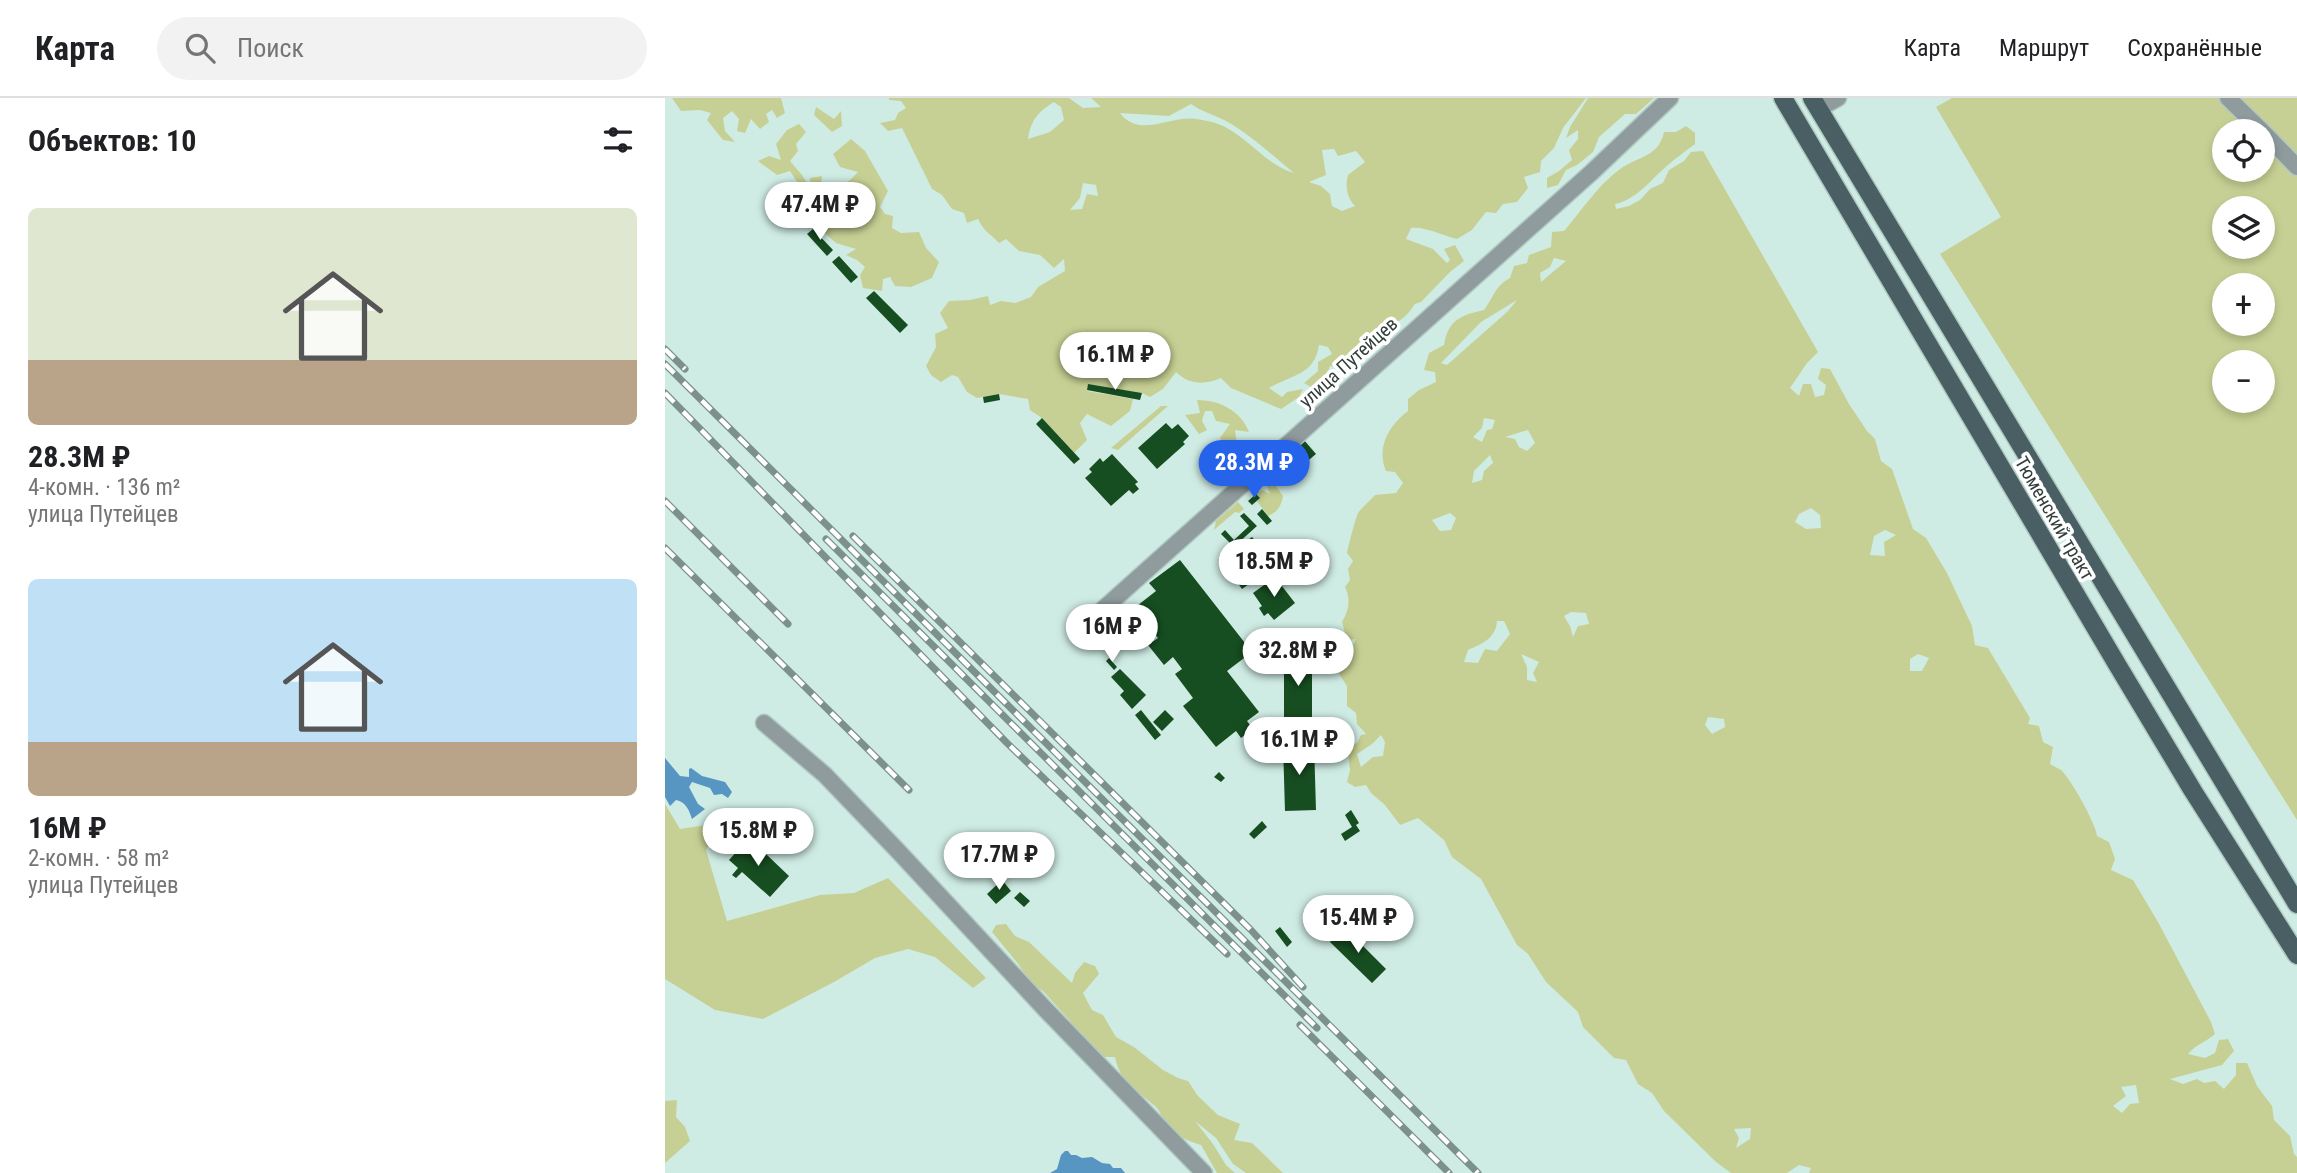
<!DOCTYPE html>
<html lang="ru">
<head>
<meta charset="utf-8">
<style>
  body { margin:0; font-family:"Roboto Condensed",sans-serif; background:#f2f2f2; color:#202124; height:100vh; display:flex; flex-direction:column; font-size:26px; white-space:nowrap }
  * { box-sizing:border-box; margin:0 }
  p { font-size:23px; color:#757577 }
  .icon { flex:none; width:38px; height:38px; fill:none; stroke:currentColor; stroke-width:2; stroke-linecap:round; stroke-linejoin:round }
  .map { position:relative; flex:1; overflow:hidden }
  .panel { display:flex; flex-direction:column; background:#fff; width:665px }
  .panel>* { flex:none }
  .controls { position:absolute; left:1547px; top:21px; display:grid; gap:14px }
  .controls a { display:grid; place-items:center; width:63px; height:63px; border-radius:50%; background:#fff; box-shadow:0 4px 10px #0003; font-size:35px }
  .price { position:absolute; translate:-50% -60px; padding:0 16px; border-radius:24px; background:#fff; color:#222; font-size:23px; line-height:46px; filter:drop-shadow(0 2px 4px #0008) }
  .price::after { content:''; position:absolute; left:50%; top:42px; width:21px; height:16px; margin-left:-10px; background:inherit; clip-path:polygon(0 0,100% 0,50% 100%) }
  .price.active { background:#2563eb; color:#fff }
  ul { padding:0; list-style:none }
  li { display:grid; align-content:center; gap:14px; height:371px; padding:0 28px }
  li span { display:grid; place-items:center; height:217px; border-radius:10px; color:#555 }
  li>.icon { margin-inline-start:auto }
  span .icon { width:126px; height:126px; fill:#fffc; stroke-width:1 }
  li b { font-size:30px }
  h2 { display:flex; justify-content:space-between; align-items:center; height:84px; padding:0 28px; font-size:30px }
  header { display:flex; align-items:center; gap:42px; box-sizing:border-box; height:98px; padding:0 35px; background:#fff; border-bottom:2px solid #e0e0e0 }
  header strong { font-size:33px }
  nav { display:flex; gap:38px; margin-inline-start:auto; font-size:24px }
  .search { width:490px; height:63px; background:#f2f2f2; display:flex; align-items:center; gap:18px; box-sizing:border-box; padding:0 24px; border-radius:38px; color:#757577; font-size:26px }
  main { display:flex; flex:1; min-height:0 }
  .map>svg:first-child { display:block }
  .green { fill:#c7d094; fill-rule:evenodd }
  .water { fill:#5795c2 }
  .building { fill:#174e21 }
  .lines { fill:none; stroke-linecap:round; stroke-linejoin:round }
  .minor-casing { stroke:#b0c9c2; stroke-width:19 }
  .major-casing { stroke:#b0c9c2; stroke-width:21 }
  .minor { stroke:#8f9b9d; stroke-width:16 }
  .major { stroke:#495f63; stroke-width:18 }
  .rail-casing { stroke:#7d918c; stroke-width:7 }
  .rail { stroke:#fff; stroke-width:4.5; stroke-dasharray:13; stroke-linecap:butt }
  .labels { text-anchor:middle; stroke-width:7; stroke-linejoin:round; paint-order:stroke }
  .street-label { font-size:19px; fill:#323e3b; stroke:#fff }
</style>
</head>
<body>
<header>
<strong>Карта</strong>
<div class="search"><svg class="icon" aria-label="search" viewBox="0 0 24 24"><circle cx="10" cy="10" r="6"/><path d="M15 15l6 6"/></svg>Поиск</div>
<nav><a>Карта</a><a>Маршрут</a><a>Сохранённые</a></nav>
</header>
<main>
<section class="panel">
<h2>Объектов: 10<svg class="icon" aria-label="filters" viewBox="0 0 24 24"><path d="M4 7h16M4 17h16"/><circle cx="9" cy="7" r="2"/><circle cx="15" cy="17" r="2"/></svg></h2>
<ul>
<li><span style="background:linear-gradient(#dfe7d0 70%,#b9a48a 0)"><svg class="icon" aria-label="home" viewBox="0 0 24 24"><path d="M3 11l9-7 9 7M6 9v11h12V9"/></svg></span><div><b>28.3M ₽</b><p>4-комн. · 136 m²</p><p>улица Путейцев</p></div></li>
<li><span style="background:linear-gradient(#bfe0f5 75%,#b9a48a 0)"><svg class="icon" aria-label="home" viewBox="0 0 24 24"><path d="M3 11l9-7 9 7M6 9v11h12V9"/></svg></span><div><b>16M ₽</b><p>2-комн. · 58 m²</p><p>улица Путейцев</p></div></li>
</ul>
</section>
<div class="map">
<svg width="1632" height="1075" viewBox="0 0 1632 1075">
  <rect width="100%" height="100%" fill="#cfece4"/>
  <path class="green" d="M 7,0 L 116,0 L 120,15 L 112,20 L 107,12 L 101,16 L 104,24 L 95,31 L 86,21 L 80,35 L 72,33 L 74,21 L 67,13 L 58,20 L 60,33 L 70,44 L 58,42 L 42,22 L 46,15 L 35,12 L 16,13 Z
    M 224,0 L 404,0 L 418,10 L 436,9 L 426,0 L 921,0 L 898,30 L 889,50 L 876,63 L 875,74 L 859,79 L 863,90 L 852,104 L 838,106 L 831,115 L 821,114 L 807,132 L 792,141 C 778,138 760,128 746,130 L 741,141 L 768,151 L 782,165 L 785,162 L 779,151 L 790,147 L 799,163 L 785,174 L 756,204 L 750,206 C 737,225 734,221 717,234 C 699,247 693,272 665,268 L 661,279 L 649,291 L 639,285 L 653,273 L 653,264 L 667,256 L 663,249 L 654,247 C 650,277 626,277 604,290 L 617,299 L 622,294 L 638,291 L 634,299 L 616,311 L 566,290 L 556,280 C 540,287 524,287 511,274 L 498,291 L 485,299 L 477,295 L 423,286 L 422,293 L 468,301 L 465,313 L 446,328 L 422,316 L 415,325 L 422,342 L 409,355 L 377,320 L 365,312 L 363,301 L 334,296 L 312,300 L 302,294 L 293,279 L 287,277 L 276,284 L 266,277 L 261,268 L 271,249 L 270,236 L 283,230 L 275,215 L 284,203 L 305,202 L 323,198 L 325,207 L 336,203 L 350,205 L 366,199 L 373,189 L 400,173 L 399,161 L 389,170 L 375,157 L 354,153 L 341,141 L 334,145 C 325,135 319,134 313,121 L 302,125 L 299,115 L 287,111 L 277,97 L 267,91 L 237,30 L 223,33 L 215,25 L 230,22 L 233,15 L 241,10 L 236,3 L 224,2 ZM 389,4 L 396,9 L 399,22 L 385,34 L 363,41 C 366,22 373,14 389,4 ZM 526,6 C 537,14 550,17 561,23 C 586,37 607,57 629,75 C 602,67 586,43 562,30 C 554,25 540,22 531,21 C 505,17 475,41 455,15 L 504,18 ZM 669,51 L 673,58 L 691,53 L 700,64 L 683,77 C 680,88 682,100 690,108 L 677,113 L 667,108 L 665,96 L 656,88 L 644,84 L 661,77 L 657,52 ZM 418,85 L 431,87 L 433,98 L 422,96 L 417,111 L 405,112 L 415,100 Z
    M 923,0 L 989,0 L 971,16 L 960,16 L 934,39 L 928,54 L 912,67 L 901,72 L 893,87 L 882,90 L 882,80 L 894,73 L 907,62 L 904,52 L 913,41 L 913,32 L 901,40 L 905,29 Z
    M 1287,0 L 1632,0 L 1632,722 L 1275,156 L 1336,119 L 1271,9 ZM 1559,33 L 1598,33 L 1598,72 L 1559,72 ZM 1559,110 L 1598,110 L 1598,149 L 1559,149 ZM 1559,187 L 1598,187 L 1598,226 L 1559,226 ZM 1559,264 L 1598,264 L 1598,303 L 1559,303 Z
    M 151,9 L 169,21 L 176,13 L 177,28 L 167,34 L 149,17 Z
    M 134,26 L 141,34 L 131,46 L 133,53 L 125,63 L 137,77 L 146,92 L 145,80 L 157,78 L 155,97 L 170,105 L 170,89 L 184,83 L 193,74 L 175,69 L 168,56 L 186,41 L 200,53 L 223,93 L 215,109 L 220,116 L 228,118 L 227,130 L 236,135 L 254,134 L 261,150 L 274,164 L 267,180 L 246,189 L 230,188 L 225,179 L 218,181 L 217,193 L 198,190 L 195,177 L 200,169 L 192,162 L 181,157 L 191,151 L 171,145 L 121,100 L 132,84 L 125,73 L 112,77 L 93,63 L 104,58 L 116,62 L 111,46 L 122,32 Z
    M 1021,28 L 1030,35 L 1030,46 C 1021,53 1012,59 1003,67 C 986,81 973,101 950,106 L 951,111 L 964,108 L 975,102 L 985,91 L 998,85 L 1004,72 L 1019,63 L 1026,54 L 1038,53 L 1153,254 L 1142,265 L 1125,290 L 1134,298 L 1138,286 L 1146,286 L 1150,299 L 1159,297 L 1161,287 L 1153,281 L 1156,270 L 1165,271 L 1184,306 L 1202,333 L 1210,341 L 1216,363 L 1227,371 L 1248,431 L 1261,440 L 1282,475 L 1307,528 L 1310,547 L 1323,550 L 1365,620 L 1363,626 L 1374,628 L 1378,644 L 1388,649 L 1385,666 C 1389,668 1392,670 1396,672 C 1406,681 1431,726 1432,738 L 1444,744 L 1450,761 L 1446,772 L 1468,782 L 1493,824 L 1546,924 L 1550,936 C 1541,944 1530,947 1523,956 L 1540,960 L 1550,955 L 1554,942 L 1563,941 L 1569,953 L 1557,967 L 1505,981 L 1518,986 L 1532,981 L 1539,985 L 1550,983 L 1559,991 L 1571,977 L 1571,965 L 1582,965 L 1592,988 L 1607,1008 L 1609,1022 L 1625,1038 L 1629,1056 L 1632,1059 L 1632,1075 L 1144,1075 L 1146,1070 L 1134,1067 L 1122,1075 L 1066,1075 L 1051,1064 L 999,1013 L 987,995 L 973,986 L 961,962 L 949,960 L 918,929 L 913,914 L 881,884 L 863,856 L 852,847 L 816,781 L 787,759 L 779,742 L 753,720 L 735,727 L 720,707 L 706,695 L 701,687 L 690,689 L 682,684 L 685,672 L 682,648 L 692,645 L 696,637 L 701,636 L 692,626 L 691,615 L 682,608 L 682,588 L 674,576 L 691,541 L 682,542 L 677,524 C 684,512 686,502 680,489 L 685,482 L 683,471 L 688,463 L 682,455 C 683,450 691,418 693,415 C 697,409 705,403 710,397 L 731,395 L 738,385 L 730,374 L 721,373 C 711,350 724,327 743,313 L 743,301 L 754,292 L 771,284 L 770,274 L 759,272 L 764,255 L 779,247 C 783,222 796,217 819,212 C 830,197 829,189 845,180 L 849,168 L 862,165 L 864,157 L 886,149 L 887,134 L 899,133 C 917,112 933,87 955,71 C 973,58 994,59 999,34 L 1011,34 ZM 889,160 L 901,163 L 876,184 L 875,175 L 885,169 ZM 852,202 L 842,214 L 782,267 L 776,265 L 816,224 ZM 819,320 L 830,322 L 827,331 L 822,332 L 817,344 L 808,339 L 817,330 ZM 863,332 L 870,345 L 862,353 L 854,349 L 850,341 L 840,339 ZM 825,357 L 828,365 L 819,373 L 817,382 L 807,385 L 809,373 ZM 1146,410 L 1155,417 L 1156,430 L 1141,431 L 1130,424 L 1134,416 ZM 785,415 L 791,420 L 786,432 L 775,433 L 767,422 ZM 1220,432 L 1231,437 L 1219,444 L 1220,458 L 1205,457 L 1209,438 ZM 906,514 L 921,515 L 924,526 L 913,528 L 908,539 L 905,528 L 899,518 ZM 832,523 L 839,523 L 845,536 L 832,553 L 820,551 L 813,565 L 799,564 L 803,552 C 817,546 831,540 832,523 ZM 856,556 L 874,564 L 868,575 L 872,584 L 862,582 L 862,569 ZM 1253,556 L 1264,560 L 1257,573 L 1245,573 L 1245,561 ZM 1043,619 L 1059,621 L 1060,629 L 1047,636 L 1040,627 ZM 716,637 L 720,644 L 718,658 L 708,659 L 696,669 L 692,656 L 707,646 ZM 1471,987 L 1474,1005 L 1465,1006 L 1457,1015 L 1448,1008 L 1461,998 L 1456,989 ZM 1086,1030 L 1085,1041 L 1071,1050 L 1074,1040 L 1069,1031 Z
    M 532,302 C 555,302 576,313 584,334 L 570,332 L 573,355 L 564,355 L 555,340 L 565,326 L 551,323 L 547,313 L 540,313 L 537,323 L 542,332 L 534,336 L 520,317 L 535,315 Z
    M 496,308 L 503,308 L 453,352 L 446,350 Z
    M 601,386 L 610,387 L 618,398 C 616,408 613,414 603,418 L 592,403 L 595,400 L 591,396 L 597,392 L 605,396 Z
    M 573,404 L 579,411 L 574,415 L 570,414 L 549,432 L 551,423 Z
    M 592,445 L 601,451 L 605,460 L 594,471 L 581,453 Z
    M 565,452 L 571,460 L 558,472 L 554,468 L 553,462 Z
    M 0,706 L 15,731 L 54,725 L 41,752 L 62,823 L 155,797 L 189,795 L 223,780 L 321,880 L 308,890 L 270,859 L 243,851 L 210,860 L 169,884 L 98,921 L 50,912 L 0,881 Z
    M 341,826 L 350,838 L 364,844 L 407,885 L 410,875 L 419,864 L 430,868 L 434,876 L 418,895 L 427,912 L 438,917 L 451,939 L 469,949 L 498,972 L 513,980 L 523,983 L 533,998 L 553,1017 L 575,1026 L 569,1042 L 587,1045 L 618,1075 L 581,1075 L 568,1066 L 551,1040 L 530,1023 L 548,1046 L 561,1067 L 570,1075 L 552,1075 L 536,1047 C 522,1043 507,1036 499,1023 C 496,1018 495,1013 491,1009 C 472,992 455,985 450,959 L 439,959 L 418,943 L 405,923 L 378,893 L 366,886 L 354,867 L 327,834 L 331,827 Z
    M 12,1002 L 11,1019 L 20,1029 L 25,1043 L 0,1065 L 0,1003 Z"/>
  <path class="water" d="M 0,660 L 15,678 L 24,679 L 24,671 L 26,670 L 37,678 L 60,684 L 67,694 L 63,700 L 57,696 L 49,697 L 45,690 L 27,684 L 24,689 L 33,706 L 40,711 L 27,721 C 24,712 21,704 11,702 L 5,708 L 0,699 Z
    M 400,1053 L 403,1053 L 406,1057 L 411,1057 L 417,1060 L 427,1059 L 437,1065 L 445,1066 L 448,1070 L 456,1070 L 460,1075 L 385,1075 L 392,1071 L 396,1057 Z"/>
  <path class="building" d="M 148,131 L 168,152 L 162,158 L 142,136 Z
    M 174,158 L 193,179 L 186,185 L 167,164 Z
    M 209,193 L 243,227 L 235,235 L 201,200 Z
    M 423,286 L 477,295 L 475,302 L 422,292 Z
    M 334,296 L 335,302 L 319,305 L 318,299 Z
    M 377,320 L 415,361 L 409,366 L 371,326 Z
    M 501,325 L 507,331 L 513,326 L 524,338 L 518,344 L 520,346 L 492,371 L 473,350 Z
    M 639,342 L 651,356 L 633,371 L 621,358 Z
    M 447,356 L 473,384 L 470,386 L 474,391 L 468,396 L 464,392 L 446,408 L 420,380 L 427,374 L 424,371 L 435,360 L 438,364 Z
    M 591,396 L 595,400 L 587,407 L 583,403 Z
    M 597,411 L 607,423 L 602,427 L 592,416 Z
    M 579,415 L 592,428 L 572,446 L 569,442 L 584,428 L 575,418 Z
    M 560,432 L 569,442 L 565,445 L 556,436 Z
    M 587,439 L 592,445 L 581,453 L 598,476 L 577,491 L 568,478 L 566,480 L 562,475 L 566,472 L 562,467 L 574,458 L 570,451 Z
    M 515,462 L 587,554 L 562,573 L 594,614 L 582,623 L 588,631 L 576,640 L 571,633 L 551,649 L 518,608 L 528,600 L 510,576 L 517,571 L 508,559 L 499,567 L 483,547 L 493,540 L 484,529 L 474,537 L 459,518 L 491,493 L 484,485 Z
    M 610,479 L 630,505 L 609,522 L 603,515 L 599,518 L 594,510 L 597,508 L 588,495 Z
    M 627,535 L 645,535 L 645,550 L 647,549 L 647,643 L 619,643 L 619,540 L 627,540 Z
    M 444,560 L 452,569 L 449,572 L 441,563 Z
    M 455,571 L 481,597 L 467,611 L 455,597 L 459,593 L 446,579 Z
    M 476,612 L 496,637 L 490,642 L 470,617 Z
    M 500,612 L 509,621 L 497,633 L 488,624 Z
    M 649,645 L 651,712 L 620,713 L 618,646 Z
    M 554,674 L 560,680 L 556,684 L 549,679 Z
    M 686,712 L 694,725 L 691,727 L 695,733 L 680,743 L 676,736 L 687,729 L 680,717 Z
    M 597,723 L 602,729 L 589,741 L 584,736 Z
    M 84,740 L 124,778 L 105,799 L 77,774 L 71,780 L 67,777 L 73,770 L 64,762 Z
    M 337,782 L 346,793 L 331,806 L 322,796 Z
    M 355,794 L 365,803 L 359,809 L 349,800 Z
    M 615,829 L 627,844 L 622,849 L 610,833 Z
    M 679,829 L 721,871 L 707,885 L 665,844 Z"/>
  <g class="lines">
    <defs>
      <path id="minor" d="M 1563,0 L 1597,33
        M 1153,11 L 1173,0
        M 1598,34 L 1632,69
        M 436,513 L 927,74 L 1005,0
        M 99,625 L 160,677 L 233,753 L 381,912 L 539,1075"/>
      <path id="major" d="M 1118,0 L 1453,568 L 1528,693 L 1632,857
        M 1147,0 L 1632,806"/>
    </defs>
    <use href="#minor" class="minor-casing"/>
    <use href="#major" class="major-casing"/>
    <use href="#minor" class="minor"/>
    <use href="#major" class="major"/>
    <defs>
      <path id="rail" d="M 0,251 L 20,271
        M 0,266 L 813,1075
        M 0,295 L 342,645 L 562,856
        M 0,403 L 123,526
        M 188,438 L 586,832 L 638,889
        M 161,441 L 652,930
        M 0,450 L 244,692
        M 635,927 L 784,1075"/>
    </defs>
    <use href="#rail" class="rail-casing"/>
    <use href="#rail" class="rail"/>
  </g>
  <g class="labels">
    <g class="street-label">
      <text transform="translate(683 264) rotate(-42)" y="7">улица Путейцев</text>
      <text transform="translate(1390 420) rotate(60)" y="7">Тюменский тракт</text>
    </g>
  </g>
</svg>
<div class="controls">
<a><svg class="icon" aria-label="locate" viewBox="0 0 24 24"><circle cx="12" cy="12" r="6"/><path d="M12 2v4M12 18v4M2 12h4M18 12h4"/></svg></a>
<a><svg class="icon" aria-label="layers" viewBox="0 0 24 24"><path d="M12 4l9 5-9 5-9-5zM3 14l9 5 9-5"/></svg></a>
<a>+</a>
<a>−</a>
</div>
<b class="price" style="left:155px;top:144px">47.4M ₽</b>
<b class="price" style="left:450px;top:294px">16.1M ₽</b>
<b class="price active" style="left:589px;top:402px">28.3M ₽</b>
<b class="price" style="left:609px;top:501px">18.5M ₽</b>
<b class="price" style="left:447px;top:566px">16M ₽</b>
<b class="price" style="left:633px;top:590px">32.8M ₽</b>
<b class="price" style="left:634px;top:679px">16.1M ₽</b>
<b class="price" style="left:93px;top:770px">15.8M ₽</b>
<b class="price" style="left:334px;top:794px">17.7M ₽</b>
<b class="price" style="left:693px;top:857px">15.4M ₽</b>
</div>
</main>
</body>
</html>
